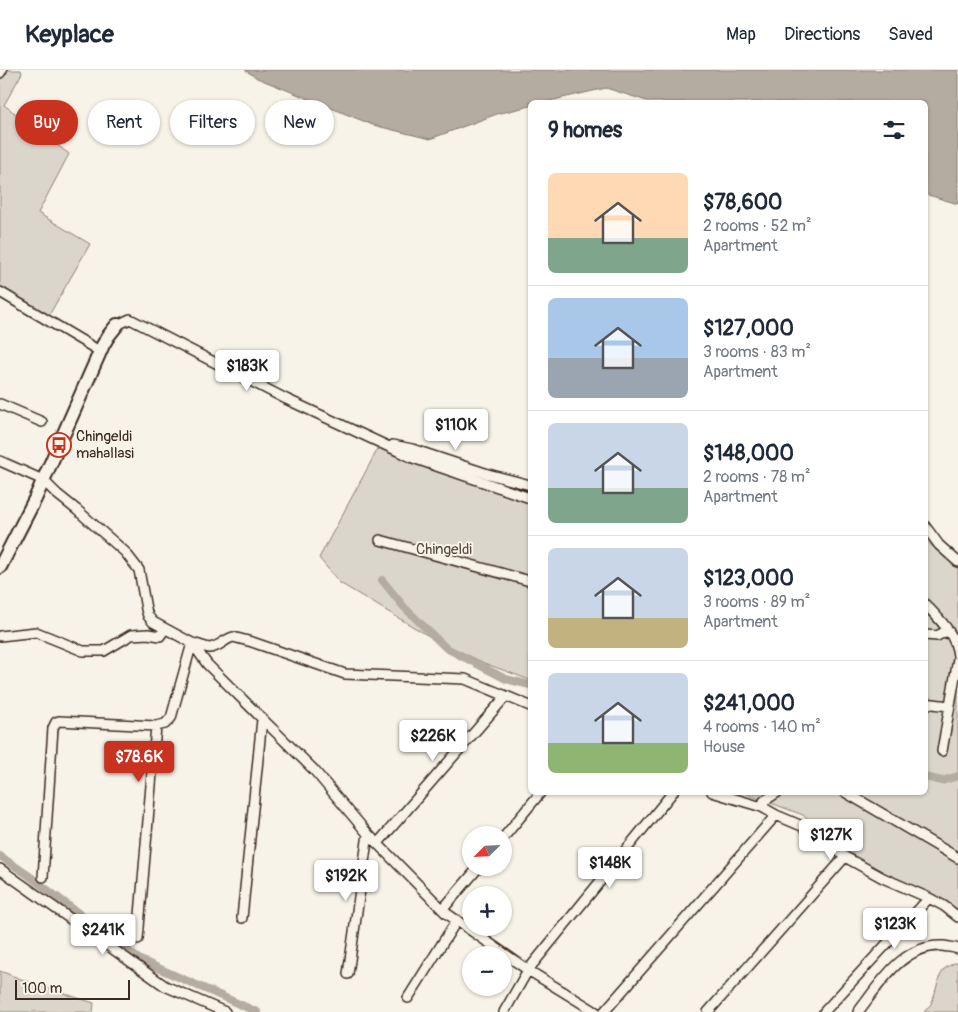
<!DOCTYPE html>
<html lang="en">
<head>
<meta charset="utf-8">
<style>
  body { margin:0; font-family:Pangolin,sans-serif; background:#f6f6f7; color:#1f2937; height:100vh; display:flex; flex-direction:column; font-size:19px; white-space:nowrap }
  * { box-sizing:border-box; margin:0 }
  p { font-size:16px; color:#747a83 }
  .icon { flex:none; width:28px; height:28px; fill:none; stroke:currentColor; stroke-width:2; stroke-linecap:round; stroke-linejoin:round }
  .map { position:relative; flex:1; overflow:hidden }
  .panel { position:absolute; left:528px; top:30px; width:400px; height:695px; display:flex; flex-direction:column; background:#fff; border-radius:8px; box-shadow:0 1px 4px #0004 }
  .panel>* { flex:none }
  .banner { position:absolute; left:15px; top:30px; width:438px; height:45px; display:flex; gap:10px }
  .needle { width:32px; rotate:246deg }
  .fabs { position:absolute; left:462px; top:756px; display:grid; gap:10px }
  .fabs a { display:grid; place-items:center; width:50px; height:50px; border-radius:50%; background:#fff; box-shadow:0 1px 4px #0004; font-size:25px }
  .scale { position:absolute; left:15px; bottom:12px; width:115px; box-sizing:border-box; padding-left:5px; border:2px solid #3b2a1e; border-top:0; font-size:14px; line-height:18px; white-space:nowrap; color:#3b2a1e; -webkit-text-stroke:4px #f7f3e8; paint-order:stroke }
  .price { position:absolute; translate:-50% -42px; padding:0 11px; border-radius:5px; background:#fff; color:#222; font-size:16px; line-height:32px; filter:drop-shadow(0 1px 2px #0008) }
  .price::after { content:''; position:absolute; left:50%; top:30px; width:15px; height:11px; margin-left:-8px; background:inherit; clip-path:polygon(0 0,100% 0,50% 100%) }
  .price.active { background:#c8321e; color:#fff }
  ul { padding:0; list-style:none }
  li { display:flex; align-items:center; gap:15px; height:125px; padding:0 20px }
  li+li { border-top:1px solid #e0e1e3 }
  li span { display:grid; place-items:center; flex:none; width:140px; height:100px; border-radius:8px; color:#555 }
  li>.icon { margin-inline-start:auto }
  span .icon { width:60px; height:60px; fill:#fffc; stroke-width:1 }
  li b { font-size:21px }
  h2 { display:flex; justify-content:space-between; align-items:center; height:60px; padding:0 20px; font-size:21px }
  .pill { padding:0 18px; border-radius:22px; background:#fff; box-shadow:0 1px 4px #0004; font-size:18px; line-height:45px }
  .pill.active { background:#c8321e; color:#fff }
  header { display:flex; align-items:center; gap:30px; box-sizing:border-box; height:70px; padding:0 25px; background:#fff; border-bottom:1px solid #e0e1e3 }
  header strong { font-size:24px }
  nav { display:flex; gap:28px; margin-inline-start:auto; font-size:18px }
  .map>svg:first-child { display:block }
  .green { fill:#dbd6cb; stroke:#8b8074 }
  .water { fill:#b4aca0; stroke:#84786c }
  .lines { fill:none; stroke-linecap:round; stroke-linejoin:round }
  .canal { stroke:#b4aca0; stroke-width:8 }
  .minor-casing { stroke:#3b2a1e; stroke-width:12 }
  .secondary-casing { stroke:#3b2a1e; stroke-width:16 }
  .minor { stroke:#f7f3e8; stroke-width:9 }
  .secondary { stroke:#f7f3e8; stroke-width:12 }
  .labels { text-anchor:middle; stroke-width:4; stroke-linejoin:round; paint-order:stroke }
  .poi-label { font-size:15px; fill:#3b2a1e; stroke:#f7f3e8; text-anchor:start }
  .park-label { font-size:15px; fill:#5b4c41; stroke:#f7f3e8 }
</style>
</head>
<body>
<header>
<strong>Keyplace</strong>
<nav><a>Map</a><a>Directions</a><a>Saved</a></nav>
</header>
<div class="map">
<svg width="958" height="942" viewBox="0 0 958 942">
  <rect width="100%" height="100%" fill="#f7f3e8"/>
  <filter id="ink" filterUnits="userSpaceOnUse"><feTurbulence type="fractalNoise" baseFrequency=".02" numOctaves="2"/><feDisplacementMap in="SourceGraphic" scale="10" xChannelSelector="R" yChannelSelector="G"/><feConvolveMatrix kernelMatrix="1 2 1 2 8 2 1 2 1" color-interpolation-filters="sRGB"/></filter>
  <g filter="url(#ink)">
    <path class="green" d="M 0,0 L 21,0 L 22,3 L 4,35 L 69,84 L 38,143 L 90,174 L 48,247 L 0,218 Z
      M 380,375 L 530,419 L 530,610 L 484,593 L 427,565 L 340,513 L 319,488 Z
      M 925,468 L 932,476 L 958,499 L 958,844 L 844,785 L 803,745 L 744,723 L 925,722 Z
      M 954,893 L 958,893 L 958,942 L 924,942 L 931,934 L 935,923 L 939,908 L 944,899 Z
      M 0,901 L 37,915 L 94,933 L 93,942 L 0,942 Z"/>
    <path class="water" d="M 245,0 L 958,0 L 958,134 L 925,124 L 925,32 L 650,32 L 606,18 L 545,32 L 530,32 L 530,36 L 497,44 L 430,69 L 373,55 L 257,8 Z"/>
    <g class="lines">
      <path class="canal" d="M 382,510 L 404,537 L 446,578 L 506,609 L 530,615
        M 925,707 L 942,711 L 958,706
        M 0,786 L 28,805 L 140,890 L 257,942"/>
      <defs>
        <path id="minor" d="M 0,3 L 2,0
          M 0,222 L 101,282
          M 117,255 L 130,249 L 286,329 L 413,388 L 530,428
          M 0,334 L 42,352
          M 393,375 L 412,379 L 488,404 L 530,415
          M 0,391 L 43,410 L 57,424 L 77,440 L 125,482 L 139,500 L 146,539 L 148,546 L 153,552 L 192,573 L 207,594 L 314,700 L 368,764 L 446,843 L 528,900 L 596,942
          M 925,456 L 939,475 L 958,492
          M 380,470 L 530,511
          M 925,534 C 939,549 956,564 958,586
          M 925,565 L 937,566 L 948,560
          M 0,566 L 36,562 L 83,581 L 104,581 L 131,565 L 148,564 L 160,566 L 165,559
          M 925,633 L 949,636
          M 942,681 L 958,589
          M 712,722 L 762,737 L 776,745 L 816,762 L 845,787 L 883,808 L 929,828 L 944,836 L 958,847
          M 845,722 L 958,788
          M 762,737 L 764,731 L 778,722
          M 504,767 L 541,722
          M 378,773 L 506,626
          M 0,799 L 165,916 L 225,942
          M 43,807 L 53,658 L 56,652 L 59,651 L 156,656
          M 443,839 L 478,798
          M 242,848 L 262,649
          M 138,869 L 156,656 L 165,654 L 171,648 L 192,573 C 197,574 204,577 209,578 C 218,578 225,569 233,567 L 252,572 L 345,604 L 465,609 L 530,636
          M 348,904 L 368,764
          M 408,928 L 457,850
          M 504,942 L 528,900 L 673,722
          M 604,942 L 776,745
          M 708,942 L 845,787
          M 824,942 L 929,828
          M 858,942 C 880,914 902,874 943,876 C 948,877 953,877 958,879"/>
        <path id="secondary" d="M 0,497 L 35,429 L 103,275 L 109,265 L 117,255"/>
      </defs>
      <use href="#minor" class="minor-casing"/>
      <use href="#secondary" class="secondary-casing"/>
      <use href="#minor" class="minor"/>
      <use href="#secondary" class="secondary"/>
    </g>
  </g>
  <defs>
    <symbol id="bus-ring" viewBox="-11 -11 22 22"><circle r="9.5" fill="#f7f3e8" stroke="#c8321e" stroke-width="1.5"/><path d="M-5-6H5V4H4V6H2V4H-2V6H-4V4H-5ZM-3.5-4V0h7V-4ZM-3.5 1.2v1.5H-2V1.2ZM2 1.2v1.5H3.5V1.2Z" fill="#c8321e"/></symbol>
  </defs>
  <g fill-rule="evenodd">
    <use href="#bus-ring" x="45" y="361" width="28" height="28"/>
  </g>
  <g class="labels">
    <g class="poi-label">
      <text x="76" y="371">Chingeldi<tspan x="76" dy="17">mahallasi</tspan></text>
    </g>
    <g class="park-label">
      <text x="444" y="484">Chingeldi</text>
    </g>
  </g>
</svg>
<div class="fabs">
<a><svg class="needle" viewBox="-14 -14 28 28"><path d="M0-13l5 13h-10z" fill="#e53935"/><path d="M0 13l5-13h-10z" fill="#747a83"/></svg></a>
<a>+</a>
<a>−</a>
</div>
<div class="scale">100 m</div>
<b class="price" style="left:247px;top:322px">$183K</b>
<b class="price" style="left:456px;top:381px">$110K</b>
<b class="price" style="left:433px;top:692px">$226K</b>
<b class="price active" style="left:139px;top:713px">$78.6K</b>
<b class="price" style="left:831px;top:791px">$127K</b>
<b class="price" style="left:610px;top:819px">$148K</b>
<b class="price" style="left:346px;top:832px">$192K</b>
<b class="price" style="left:895px;top:880px">$123K</b>
<b class="price" style="left:103px;top:886px">$241K</b>
<div class="banner">
<a class="pill active">Buy</a>
<a class="pill">Rent</a>
<a class="pill">Filters</a>
<a class="pill">New</a>
</div>
<section class="panel">
<h2>9 homes<svg class="icon" aria-label="filters" viewBox="0 0 24 24"><path d="M4 7h16M4 17h16"/><circle cx="9" cy="7" r="2"/><circle cx="15" cy="17" r="2"/></svg></h2>
<ul>
<li><span style="background:linear-gradient(#ffd9b3 65%,#7fa58c 0)"><svg class="icon" aria-label="home" viewBox="0 0 24 24"><path d="M3 11l9-7 9 7M6 9v11h12V9"/></svg></span><div><b>$78,600</b><p>2 rooms · 52 m²</p><p>Apartment</p></div></li>
<li><span style="background:linear-gradient(#a9c7e8 60%,#9aa5b1 0)"><svg class="icon" aria-label="home" viewBox="0 0 24 24"><path d="M3 11l9-7 9 7M6 9v11h12V9"/></svg></span><div><b>$127,000</b><p>3 rooms · 83 m²</p><p>Apartment</p></div></li>
<li><span style="background:linear-gradient(#c9d6e8 65%,#7fa58c 0)"><svg class="icon" aria-label="home" viewBox="0 0 24 24"><path d="M3 11l9-7 9 7M6 9v11h12V9"/></svg></span><div><b>$148,000</b><p>2 rooms · 78 m²</p><p>Apartment</p></div></li>
<li><span style="background:linear-gradient(#c9d6e8 70%,#c2b280 0)"><svg class="icon" aria-label="home" viewBox="0 0 24 24"><path d="M3 11l9-7 9 7M6 9v11h12V9"/></svg></span><div><b>$123,000</b><p>3 rooms · 89 m²</p><p>Apartment</p></div></li>
<li><span style="background:linear-gradient(#c9d6e8 70%,#8fb573 0)"><svg class="icon" aria-label="home" viewBox="0 0 24 24"><path d="M3 11l9-7 9 7M6 9v11h12V9"/></svg></span><div><b>$241,000</b><p>4 rooms · 140 m²</p><p>House</p></div></li>
</ul>
</section>
</div>
</body>
</html>
